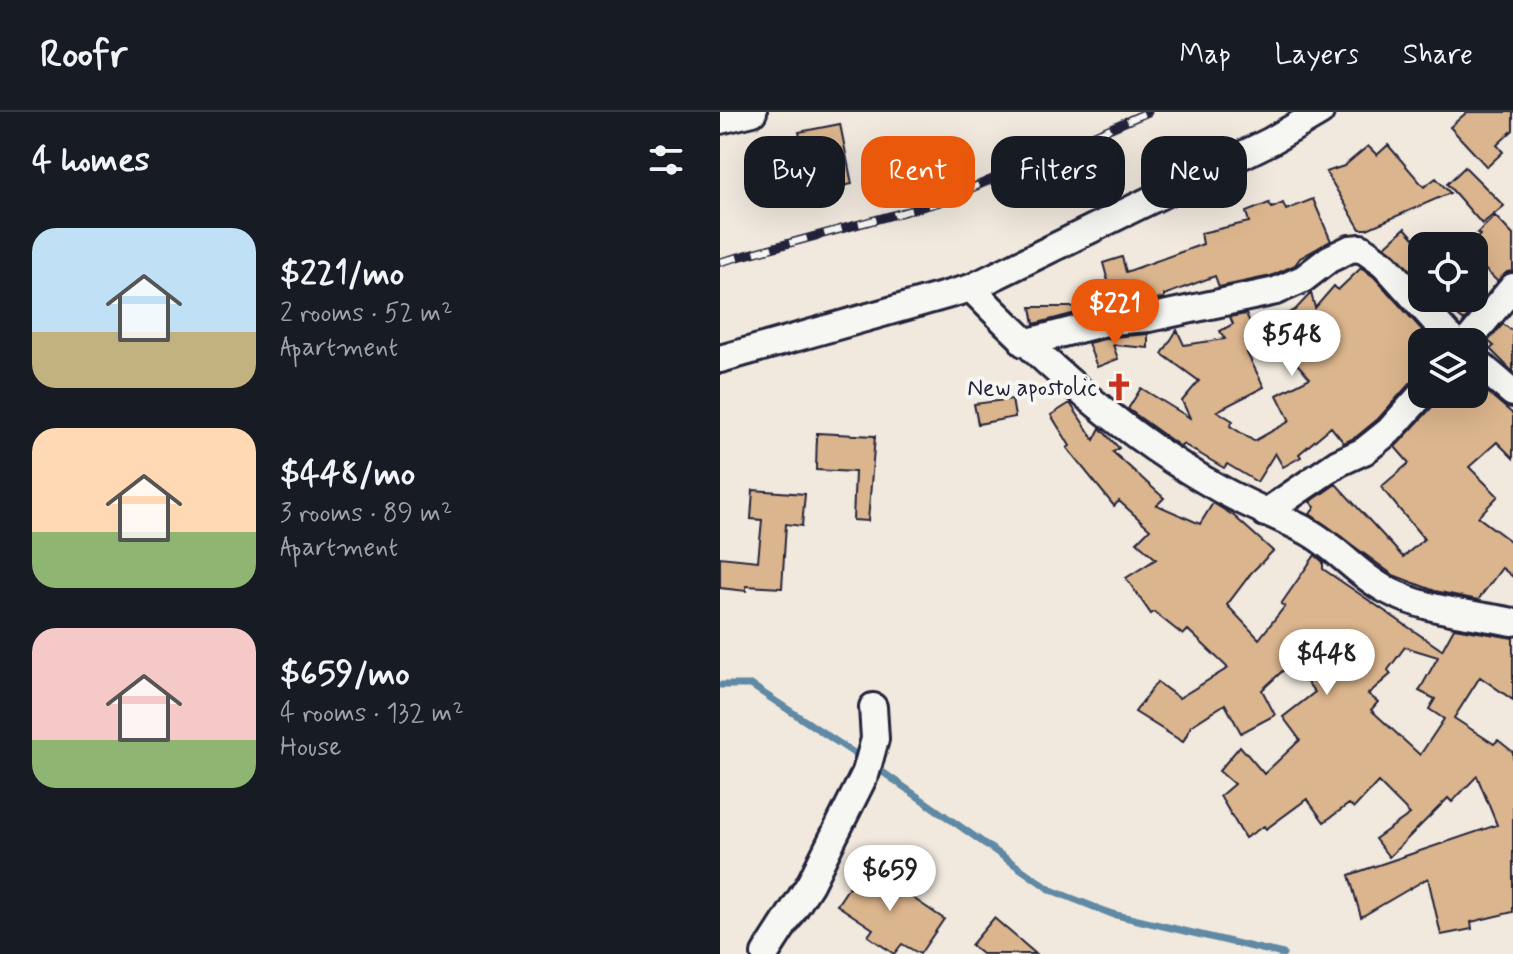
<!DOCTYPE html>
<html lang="en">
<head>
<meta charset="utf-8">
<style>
  body { margin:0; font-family:Mynerve,sans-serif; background:#242831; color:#f1f3f6; height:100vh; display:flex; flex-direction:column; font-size:30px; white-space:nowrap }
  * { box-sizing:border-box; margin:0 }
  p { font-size:26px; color:#9ea1a6 }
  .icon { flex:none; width:44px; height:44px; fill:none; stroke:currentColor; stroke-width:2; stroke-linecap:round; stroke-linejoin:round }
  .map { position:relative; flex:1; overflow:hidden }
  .side { display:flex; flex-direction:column; background:#171b24; width:720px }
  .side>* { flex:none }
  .guide { position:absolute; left:24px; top:24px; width:648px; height:72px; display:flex; gap:16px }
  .tools { position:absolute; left:688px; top:120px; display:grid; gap:16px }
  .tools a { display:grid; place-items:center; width:80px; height:80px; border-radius:16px; background:#171b24; box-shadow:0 8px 32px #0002; font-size:40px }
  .price { position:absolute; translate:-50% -68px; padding:0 18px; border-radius:28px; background:#fff; color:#222; font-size:26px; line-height:52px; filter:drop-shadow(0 2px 4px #0008) }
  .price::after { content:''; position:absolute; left:50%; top:48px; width:24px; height:18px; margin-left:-12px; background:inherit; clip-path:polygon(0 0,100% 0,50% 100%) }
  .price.current { background:#ea580c; color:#fff }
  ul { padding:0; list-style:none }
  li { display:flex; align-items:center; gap:24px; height:200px; padding:0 32px }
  li span { display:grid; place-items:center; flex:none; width:224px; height:160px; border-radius:24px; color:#555 }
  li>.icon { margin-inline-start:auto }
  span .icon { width:96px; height:96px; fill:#fffc; stroke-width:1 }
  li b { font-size:34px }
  h2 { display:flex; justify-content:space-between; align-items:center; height:96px; padding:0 32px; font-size:34px }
  .tag { padding:0 28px; border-radius:24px; background:#171b24; box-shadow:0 8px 32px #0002; font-size:28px; line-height:72px }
  .tag.current { background:#ea580c; color:#fff }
  header { display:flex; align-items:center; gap:48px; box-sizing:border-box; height:112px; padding:0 40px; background:#171b24; border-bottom:2px solid #363941 }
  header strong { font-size:38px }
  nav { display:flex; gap:44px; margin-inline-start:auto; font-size:28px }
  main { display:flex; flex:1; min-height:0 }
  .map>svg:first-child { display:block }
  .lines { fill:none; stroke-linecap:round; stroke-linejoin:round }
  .stream { stroke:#5f89a4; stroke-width:7 }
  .building { fill:#dbb58d; stroke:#22223b; stroke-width:2; fill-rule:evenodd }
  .minor-casing { stroke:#22223b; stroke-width:32 }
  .minor { stroke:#f6f6f2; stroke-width:26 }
  .rail-casing { stroke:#22223b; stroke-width:9 }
  .rail { stroke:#f6f6f2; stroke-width:6; stroke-dasharray:18; stroke-linecap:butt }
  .labels { text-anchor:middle; stroke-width:8; stroke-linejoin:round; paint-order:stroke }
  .poi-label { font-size:24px; fill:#22223b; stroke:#f6f6f2; text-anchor:end }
</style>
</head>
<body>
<header>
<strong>Roofr</strong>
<nav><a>Map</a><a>Layers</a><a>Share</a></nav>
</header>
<main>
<section class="side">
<h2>4 homes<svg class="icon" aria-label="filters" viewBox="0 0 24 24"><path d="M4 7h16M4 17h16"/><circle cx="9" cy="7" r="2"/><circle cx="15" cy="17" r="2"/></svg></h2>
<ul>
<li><span style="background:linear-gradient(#bfe0f5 65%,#c2b280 0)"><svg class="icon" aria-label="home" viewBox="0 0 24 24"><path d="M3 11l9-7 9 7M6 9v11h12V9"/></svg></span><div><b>$221/mo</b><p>2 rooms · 52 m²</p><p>Apartment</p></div></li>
<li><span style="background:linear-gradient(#ffd9b3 65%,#8fb573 0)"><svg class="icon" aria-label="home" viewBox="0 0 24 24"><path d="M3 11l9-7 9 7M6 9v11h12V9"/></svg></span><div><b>$448/mo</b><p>3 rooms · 89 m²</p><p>Apartment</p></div></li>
<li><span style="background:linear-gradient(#f6c9c9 70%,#8fb573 0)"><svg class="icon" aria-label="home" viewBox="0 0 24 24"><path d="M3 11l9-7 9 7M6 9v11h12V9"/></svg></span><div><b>$659/mo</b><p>4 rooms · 132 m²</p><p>House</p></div></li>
</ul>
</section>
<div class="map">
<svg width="793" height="842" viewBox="0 0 793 842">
  <rect width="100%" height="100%" fill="#f1e9de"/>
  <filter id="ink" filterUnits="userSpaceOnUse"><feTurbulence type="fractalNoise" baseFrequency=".0125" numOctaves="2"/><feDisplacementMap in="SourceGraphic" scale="16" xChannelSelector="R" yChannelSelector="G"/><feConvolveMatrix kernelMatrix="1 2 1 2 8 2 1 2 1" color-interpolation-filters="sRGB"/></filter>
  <g filter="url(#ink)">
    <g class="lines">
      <path class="stream" d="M 0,573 L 31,573 L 143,647
        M 154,654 L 331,778 L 392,802 L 563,842"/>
    </g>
    <path class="building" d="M 747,0 L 793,0 L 793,18 L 777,33 L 783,40 L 767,55 L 730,15 Z
      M 120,12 L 132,72 L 91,81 L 79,20 Z
      M 668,33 L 704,75 L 716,66 L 730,81 L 647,117 L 640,117 L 606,60 L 624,54 L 648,34 L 657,43 Z
      M 745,55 L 784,94 L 762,112 L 727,72 Z
      M 593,87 L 611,129 L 580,146 L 575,153 L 551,164 L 499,175 L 495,164 L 444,183 L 444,186 L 386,193 L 314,212 L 311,195 L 375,195 L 374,183 L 392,184 L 383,151 L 402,145 L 406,160 L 483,132 L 481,121 L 529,110 L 526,100 L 549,91 L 552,96 L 563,91 L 566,98 Z
      M 775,104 L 793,123 L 793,159 L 787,160 L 777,169 L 754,147 L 754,129 L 760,123 L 757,121 Z
      M 685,116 L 702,135 L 702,170 L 665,134 Z
      M 641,156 L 654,165 L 713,230 L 702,230 L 702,266 L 690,271 L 658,307 L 636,325 L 624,331 L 611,315 L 579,342 L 581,345 L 563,355 L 555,341 L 537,370 L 507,352 L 504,356 L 463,332 L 461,335 L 408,297 L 421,276 L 470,306 L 462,289 L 479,269 L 442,242 L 457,218 L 464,233 L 505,227 L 500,219 L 513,212 L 510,205 L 526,202 L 534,218 L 575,198 L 591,181 L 595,196 L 614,174 L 618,178 ZM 554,227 L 590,266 L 557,283 L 570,309 L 534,329 L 510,314 L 513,309 L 497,299 L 544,275 L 527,241 Z
      M 716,186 L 754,186 L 759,190 L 744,209 Z
      M 783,212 L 791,218 L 793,216 L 793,260 L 770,237 L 774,234 L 768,229 Z
      M 428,222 L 428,236 L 393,233 L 398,247 L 377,255 L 368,231 L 393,225 Z
      M 754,269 L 793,302 L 793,346 L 777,330 L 749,355 L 778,384 L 758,405 L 793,431 L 793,465 L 782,456 L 758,488 L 715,479 L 673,463 L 590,402 L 595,395 L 590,390 L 616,372 L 683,445 L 704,427 L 661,375 L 689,351 L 675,335 L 714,293 L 718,282 L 747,282 L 754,291 Z
      M 292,287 L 295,305 L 258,312 L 254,292 Z
      M 350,291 L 374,328 L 380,316 L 399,336 L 393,340 L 444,386 L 437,393 L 480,412 L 493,391 L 514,404 L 553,439 L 532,460 L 507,493 L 539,527 L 565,494 L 561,492 L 595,443 L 603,450 L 603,457 L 722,538 L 734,516 L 793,526 L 793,588 L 760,565 L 734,606 L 774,632 L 778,628 L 793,640 L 793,800 L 751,810 L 752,817 L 721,823 L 708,766 L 641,805 L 629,763 L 777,713 L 757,664 L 732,690 L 728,686 L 669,745 L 655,727 L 690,702 L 658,670 L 634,696 L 629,692 L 604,710 L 587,687 L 546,717 L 544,714 L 525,726 L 500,684 L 514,672 L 499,659 L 520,634 L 544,662 L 580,628 L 563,605 L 595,580 L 571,551 L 542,578 L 555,603 L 521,621 L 505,592 L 471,614 L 463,630 L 415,600 L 437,570 L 459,586 L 508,556 L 468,518 L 463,523 L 434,500 L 431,502 L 406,466 L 436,447 L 417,430 L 430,417 L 399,389 L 394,394 L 347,336 L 350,334 L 331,303 ZM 685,535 L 718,545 L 699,579 L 715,587 L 709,597 L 724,607 L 700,643 L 651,598 L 658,590 L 648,582 L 671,562 L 668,558 Z
      M 97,321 L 155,324 L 148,409 L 133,408 L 135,360 L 96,358 Z
      M 33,378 L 85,382 L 82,414 L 66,412 L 62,476 L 26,474 L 26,479 L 0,476 L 0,445 L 38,449 L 42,408 L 31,407 Z
      M 144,753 L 224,807 L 200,842 L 182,832 L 174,842 L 148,824 L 153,817 L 117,793 Z
      M 274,806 L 316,842 L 262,842 L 251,833 Z"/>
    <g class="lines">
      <defs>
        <path id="minor" d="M 0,8 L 33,0
          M 251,176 C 325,252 406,325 500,377 C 528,393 558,404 587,419 C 615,434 637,462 665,477 C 705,499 749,501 793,510
          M 747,230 L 793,175
          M 304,231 L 390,209 L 429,206 L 556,179 L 583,167 L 609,147 L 630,137 L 641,136 L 665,153 L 734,230
          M 0,247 L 251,176 L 551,29 L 600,0
          M 754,248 L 793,281
          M 545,401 L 618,351 L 644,339 L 669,319 L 702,282
          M 45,842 L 90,772 L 146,660 L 155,627 L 153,595"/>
      </defs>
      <use href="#minor" class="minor-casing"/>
      <use href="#minor" class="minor"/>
      <defs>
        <path id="rail" d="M 0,150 L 217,91 L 428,0"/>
      </defs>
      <use href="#rail" class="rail-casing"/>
      <use href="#rail" class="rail"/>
    </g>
  </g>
  <defs>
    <symbol id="church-bare" viewBox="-9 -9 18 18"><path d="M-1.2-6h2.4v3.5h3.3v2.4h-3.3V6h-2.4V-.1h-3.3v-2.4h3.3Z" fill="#c8321e" stroke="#f6f6f2" stroke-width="2.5" paint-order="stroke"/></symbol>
  </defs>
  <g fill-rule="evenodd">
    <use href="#church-bare" x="379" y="255" width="40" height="40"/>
  </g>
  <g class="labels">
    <g class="poi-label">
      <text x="377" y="283">New apostolic</text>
    </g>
  </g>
</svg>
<div class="tools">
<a><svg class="icon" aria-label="locate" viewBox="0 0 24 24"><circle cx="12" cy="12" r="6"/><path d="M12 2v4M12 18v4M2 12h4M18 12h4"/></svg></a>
<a><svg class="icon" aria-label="layers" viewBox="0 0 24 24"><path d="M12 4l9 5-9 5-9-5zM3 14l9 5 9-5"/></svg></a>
</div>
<b class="price current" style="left:395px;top:235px">$221</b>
<b class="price" style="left:572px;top:266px">$548</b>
<b class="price" style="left:607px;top:585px">$448</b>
<b class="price" style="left:170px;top:801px">$659</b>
<div class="guide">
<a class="tag">Buy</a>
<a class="tag current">Rent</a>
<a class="tag">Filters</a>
<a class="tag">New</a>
</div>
</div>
</main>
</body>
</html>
